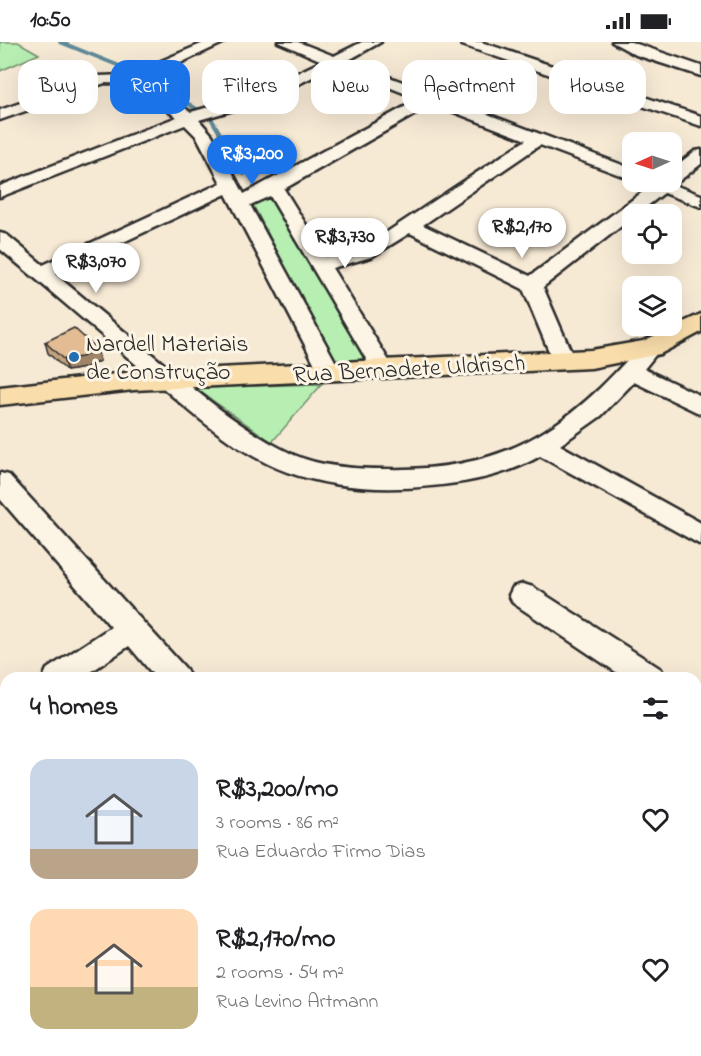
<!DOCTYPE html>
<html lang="en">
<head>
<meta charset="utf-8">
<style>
  body { margin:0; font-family:"Indie Flower",sans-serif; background:#f2f2f2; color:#202124; height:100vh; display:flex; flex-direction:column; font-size:22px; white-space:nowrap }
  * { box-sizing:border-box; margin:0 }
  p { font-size:20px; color:#757577 }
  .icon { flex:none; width:33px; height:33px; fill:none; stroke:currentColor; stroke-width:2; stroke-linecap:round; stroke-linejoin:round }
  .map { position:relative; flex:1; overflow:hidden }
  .drawer { position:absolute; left:0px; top:630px; width:702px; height:384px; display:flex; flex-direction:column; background:#fff; border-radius:18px 18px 0 0; box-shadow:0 6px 24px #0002 }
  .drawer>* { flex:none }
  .banner { position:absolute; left:18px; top:18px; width:666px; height:54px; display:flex; gap:12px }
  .needle { width:39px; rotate:267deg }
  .buttons { position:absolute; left:622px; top:90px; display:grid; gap:12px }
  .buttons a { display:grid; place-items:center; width:60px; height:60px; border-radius:12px; background:#fff; box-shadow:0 6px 24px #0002; font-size:30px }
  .price { position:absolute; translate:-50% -51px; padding:0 14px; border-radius:21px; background:#fff; color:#222; font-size:20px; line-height:39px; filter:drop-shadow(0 2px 3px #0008) }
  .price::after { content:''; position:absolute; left:50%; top:36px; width:18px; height:14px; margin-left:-9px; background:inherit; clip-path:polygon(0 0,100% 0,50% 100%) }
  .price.active { background:#1a73e8; color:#fff }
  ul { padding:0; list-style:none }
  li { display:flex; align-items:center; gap:18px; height:150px; padding:0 30px }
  li span { display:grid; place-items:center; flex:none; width:168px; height:120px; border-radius:18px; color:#555 }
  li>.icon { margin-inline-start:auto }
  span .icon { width:72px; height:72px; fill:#fffc; stroke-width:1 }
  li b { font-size:26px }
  h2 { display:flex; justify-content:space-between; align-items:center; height:72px; padding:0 30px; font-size:26px }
  .chip { padding:0 21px; border-radius:18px; background:#fff; box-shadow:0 6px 24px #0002; font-size:21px; line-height:54px }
  .chip.active { background:#1a73e8; color:#fff }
  .status { display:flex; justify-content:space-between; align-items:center; height:42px; padding:0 30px; background:#fff; direction:ltr }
  .status svg { height:16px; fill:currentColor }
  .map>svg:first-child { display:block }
  .green { fill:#b7efb2; stroke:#718d6e; stroke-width:1.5 }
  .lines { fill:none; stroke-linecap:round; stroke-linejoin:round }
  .stream { stroke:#5f8a99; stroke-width:4 }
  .minor-casing { stroke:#2b2b2b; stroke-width:5 }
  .major-casing { stroke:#2b2b2b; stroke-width:5 }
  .minor { fill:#fcf5e5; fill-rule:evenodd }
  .major { fill:#f9deab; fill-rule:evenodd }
  .wall { fill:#c3a27f; stroke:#2b2b2b; stroke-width:1.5 }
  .shaded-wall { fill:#9f8468; stroke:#2b2b2b; stroke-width:1.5 }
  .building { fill:#e3bc94; stroke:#2b2b2b; stroke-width:1.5 }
  .poi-dot { fill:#1f6fb2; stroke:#fcf5e5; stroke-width:2 }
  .labels { text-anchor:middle; stroke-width:6; stroke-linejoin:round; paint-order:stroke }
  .poi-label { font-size:24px; fill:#2b2b2b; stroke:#fcf5e5; text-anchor:start }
  .street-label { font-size:24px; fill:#2b2b2b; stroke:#fcf5e5 }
</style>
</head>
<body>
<div class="status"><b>10:50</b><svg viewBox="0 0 49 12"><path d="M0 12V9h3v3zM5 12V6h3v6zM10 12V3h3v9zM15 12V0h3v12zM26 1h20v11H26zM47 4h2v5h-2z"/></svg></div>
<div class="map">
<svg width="701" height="1014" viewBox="0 0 701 1014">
  <rect width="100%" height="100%" fill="#f7ead5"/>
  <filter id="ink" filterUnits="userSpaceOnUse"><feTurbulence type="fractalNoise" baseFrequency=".0167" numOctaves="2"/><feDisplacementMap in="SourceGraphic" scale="12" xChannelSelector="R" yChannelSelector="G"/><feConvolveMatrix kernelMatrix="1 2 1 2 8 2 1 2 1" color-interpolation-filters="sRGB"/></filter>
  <g filter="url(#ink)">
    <path class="green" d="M 0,0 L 18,0 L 39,12 L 0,29 Z
      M 268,157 L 274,160 L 366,315 L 354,320 L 334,317 L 253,163 L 259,158 Z
      M 322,342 L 272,400 L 195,346 Z"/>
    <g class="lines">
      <path class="stream" d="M 60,0 L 132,29
        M 148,36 L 198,68
        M 212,78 L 244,132"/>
      <defs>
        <path id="minor" d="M 206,0 L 225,0 L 142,39 L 191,70 L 252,53 L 322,19 L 278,0 L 298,0 L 334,14 L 362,0 L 381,0 L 347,19 L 633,127 L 633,138 L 540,103 L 423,183 L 530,234 L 648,146 L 641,140 L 672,140 L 672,127 L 695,109 L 701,108 L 701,122 L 674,143 L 701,153 L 701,165 L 664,151 L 543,245 L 575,319 L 572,324 L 564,326 L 556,324 L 553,319 L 523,247 L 410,191 L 371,215 L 332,226 L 394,327 L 391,332 L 383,334 L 375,332 L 270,154 L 250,163 L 341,330 L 338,335 L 330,337 L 322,335 L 319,330 L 226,152 L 55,232 C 93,264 132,296 171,328 C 209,360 249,392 294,413 C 322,425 354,427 384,427 C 502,430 567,389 642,301 L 658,301 L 661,306 L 644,327 L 701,354 L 701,372 L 634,340 L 601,374 L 560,403 L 701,481 L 701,503 L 540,414 C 508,433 468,441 431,444 C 384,449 332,446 287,430 C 231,409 183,363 139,325 C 93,285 47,246 0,207 L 0,191 L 7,193 L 43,223 L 221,141 L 197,95 L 185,83 L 0,155 L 0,144 L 177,75 L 125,42 L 105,41 L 0,78 L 0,68 L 98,34 L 128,33 ZM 335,24 L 419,57 L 244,152 L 212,93 L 199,78 L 264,59 ZM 433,62 L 526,98 L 378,196 L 357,207 L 326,215 L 284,147 Z
          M 460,0 L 481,0 L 701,74 L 701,84 L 462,3 Z
          M 612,0 L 631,0 L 701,24 L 701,34 L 636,13 Z
          M 0,431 L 9,433 L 186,627 L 190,636 L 156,636 L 129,604 L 82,636 L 43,636 L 47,627 L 111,585 L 0,457 Z
          M 523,542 L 533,545 L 661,627 L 665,636 L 625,636 L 513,561 L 509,553 L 513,545 Z
          M 696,652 L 701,654 L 701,683 L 696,681 Z
          M 6,657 L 6,687 L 0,689 L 0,659 Z
          M 701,704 L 701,740 L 696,742 L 696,706 Z
          M 696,900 L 701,902 L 701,941 L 696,939 Z
          M 0,923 L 6,926 L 6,971 L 0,969 Z
          M 19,1008 L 60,1008 L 63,1014 L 22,1014 Z
          M 487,1008 L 529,1008 L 532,1014 L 490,1014 Z"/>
        <path id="major" d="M 701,272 L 701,290 L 660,312 L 591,326 L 134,348 L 0,363 L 0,345 L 134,330 L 591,308 L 643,299 Z"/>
      </defs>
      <use href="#minor" class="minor-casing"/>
      <use href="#major" class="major-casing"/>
      <use href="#minor" class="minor"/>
      <use href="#major" class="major"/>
    </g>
    <path class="wall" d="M 45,300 L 97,307 L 100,319 L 85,326 L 67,329 L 48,311 Z"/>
    <path class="shaded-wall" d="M 97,307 L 100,319 L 85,326 L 67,329 L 63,317 Z"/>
    <path class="building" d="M 74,286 L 97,307 L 82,315 L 63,317 L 45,300 Z"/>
  </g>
  <circle class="poi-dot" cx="74" cy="315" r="6"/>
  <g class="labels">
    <g class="poi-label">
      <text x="86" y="309">Nardell Materiais<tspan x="86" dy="28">de Construção</tspan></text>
    </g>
    <g class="street-label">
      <text transform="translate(409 326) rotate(-3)" y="8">Rua Bernadete Uldrisch</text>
    </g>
  </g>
</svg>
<div class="buttons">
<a><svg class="needle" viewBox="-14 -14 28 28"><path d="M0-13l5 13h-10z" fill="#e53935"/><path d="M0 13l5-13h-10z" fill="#757577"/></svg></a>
<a><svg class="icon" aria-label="locate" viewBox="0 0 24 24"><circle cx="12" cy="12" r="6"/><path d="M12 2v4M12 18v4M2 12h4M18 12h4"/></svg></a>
<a><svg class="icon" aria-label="layers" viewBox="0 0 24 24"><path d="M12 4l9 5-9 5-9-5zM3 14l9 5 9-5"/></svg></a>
</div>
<b class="price active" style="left:252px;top:144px">R$3,200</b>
<b class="price" style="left:522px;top:217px">R$2,170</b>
<b class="price" style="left:345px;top:227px">R$3,730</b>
<b class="price" style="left:96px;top:252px">R$3,070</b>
<div class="banner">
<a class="chip">Buy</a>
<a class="chip active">Rent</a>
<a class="chip">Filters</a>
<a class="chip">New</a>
<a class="chip">Apartment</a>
<a class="chip">House</a>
</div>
<section class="drawer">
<h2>4 homes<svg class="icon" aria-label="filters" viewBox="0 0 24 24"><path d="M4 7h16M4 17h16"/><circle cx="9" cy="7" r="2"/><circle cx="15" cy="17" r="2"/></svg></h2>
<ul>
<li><span style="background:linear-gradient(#c9d6e8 75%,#b9a48a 0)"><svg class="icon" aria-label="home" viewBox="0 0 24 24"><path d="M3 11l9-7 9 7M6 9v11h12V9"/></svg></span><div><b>R$3,200/mo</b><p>3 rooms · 86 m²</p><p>Rua Eduardo Firmo Dias</p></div><svg class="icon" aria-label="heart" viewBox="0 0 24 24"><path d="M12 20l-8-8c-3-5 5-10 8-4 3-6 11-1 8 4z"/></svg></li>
<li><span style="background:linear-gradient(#ffd9b3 65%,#c2b280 0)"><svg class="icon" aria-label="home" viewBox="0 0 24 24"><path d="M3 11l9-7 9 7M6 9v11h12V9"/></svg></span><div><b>R$2,170/mo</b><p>2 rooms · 54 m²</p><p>Rua Levino Artmann</p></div><svg class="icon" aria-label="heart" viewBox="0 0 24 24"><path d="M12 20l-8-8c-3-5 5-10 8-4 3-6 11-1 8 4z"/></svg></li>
</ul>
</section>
</div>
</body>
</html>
